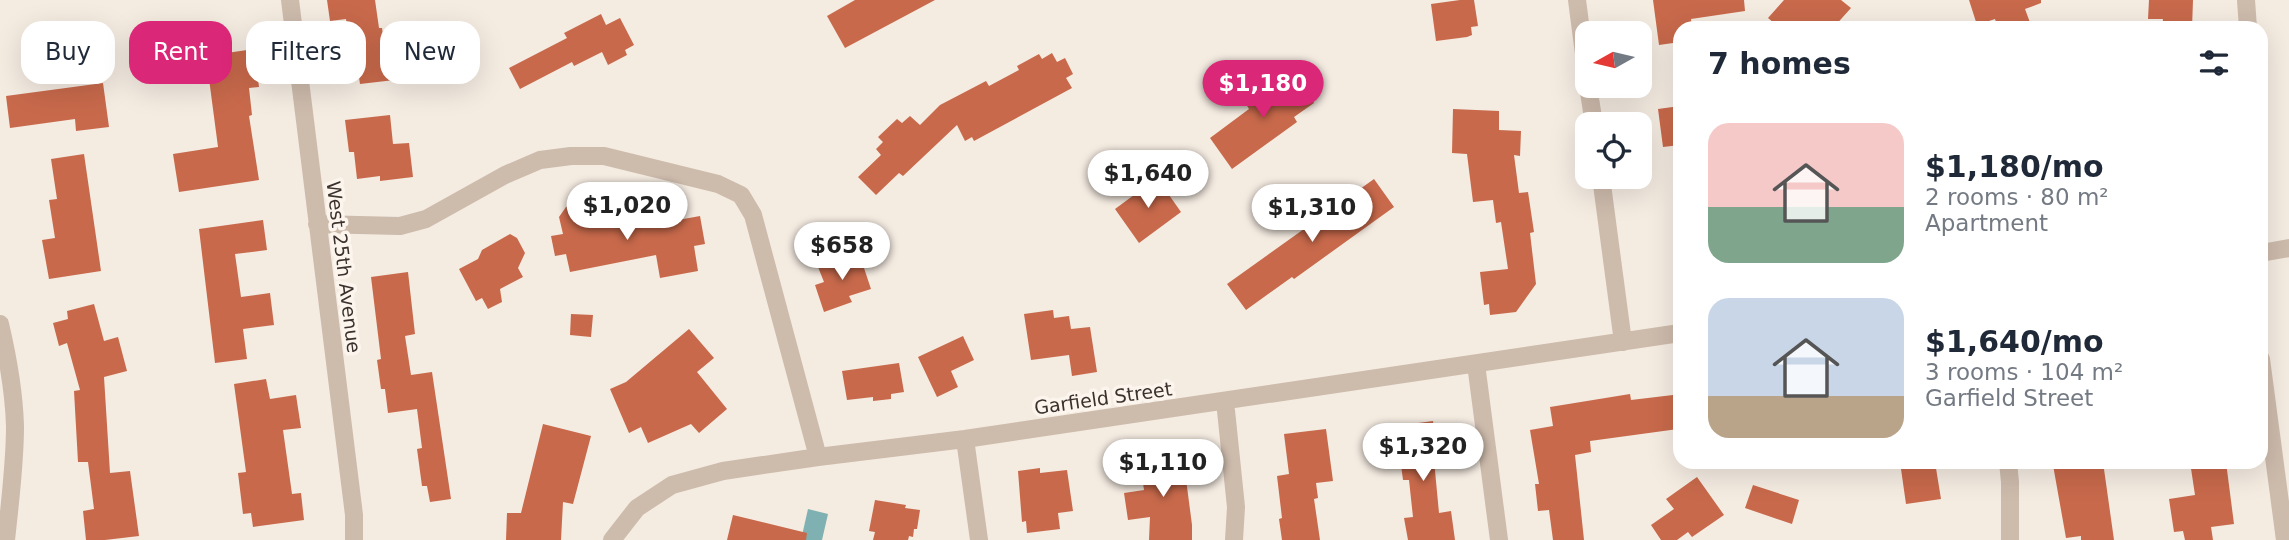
<!DOCTYPE html>
<html lang="en">
<head>
<meta charset="utf-8">
<style>
  body { margin:0; font-family:"DejaVu Sans",sans-serif; background:#f6f6f7; color:#1f2937; height:100vh; display:flex; flex-direction:column; font-size:26px; white-space:nowrap }
  * { box-sizing:border-box; margin:0 }
  p { font-size:23px; color:#747a83 }
  .icon { flex:none; width:38px; height:38px; fill:none; stroke:currentColor; stroke-width:2; stroke-linecap:round; stroke-linejoin:round }
  .map { position:relative; flex:1; overflow:hidden }
  .side { position:absolute; left:1673px; top:21px; width:595px; height:448px; display:flex; flex-direction:column; background:#fff; border-radius:21px; box-shadow:0 7px 28px #0002 }
  .side>* { flex:none }
  .banner { position:absolute; left:21px; top:21px; width:665px; height:63px; display:flex; gap:14px }
  .needle { width:46px; rotate:262deg }
  .buttons { position:absolute; left:1575px; top:21px; display:grid; gap:14px }
  .buttons a { display:grid; place-items:center; width:77px; height:77px; border-radius:14px; background:#fff; box-shadow:0 7px 28px #0002; font-size:35px }
  .price { position:absolute; translate:-50% -60px; padding:0 16px; border-radius:24px; background:#fff; color:#222; font-size:23px; line-height:46px; filter:drop-shadow(0 2px 4px #0008) }
  .price::after { content:''; position:absolute; left:50%; top:42px; width:21px; height:16px; margin-left:-10px; background:inherit; clip-path:polygon(0 0,100% 0,50% 100%) }
  .price.active { background:#db2777; color:#fff }
  ul { padding:0; list-style:none }
  li { display:flex; align-items:center; gap:21px; height:175px; padding:0 35px }
  li span { display:grid; place-items:center; flex:none; width:196px; height:140px; border-radius:21px; color:#555 }
  li>.icon { margin-inline-start:auto }
  span .icon { width:84px; height:84px; fill:#fffc; stroke-width:1 }
  li b { font-size:30px }
  h2 { display:flex; justify-content:space-between; align-items:center; height:84px; padding:0 35px; font-size:30px }
  .pill { padding:0 24px; border-radius:21px; background:#fff; box-shadow:0 7px 28px #0002; font-size:24px; line-height:63px }
  .pill.active { background:#db2777; color:#fff }
  .map>svg:first-child { display:block }
  .water { fill:#7fb0b2 }
  .building { fill:#c8694b }
  .lines { fill:none; stroke-linecap:round; stroke-linejoin:round }
  .minor { stroke:#cdbbac; stroke-width:18 }
  .tertiary { stroke:#cdbbac; stroke-width:18 }
  .labels { text-anchor:middle; stroke-width:7; stroke-linejoin:round; paint-order:stroke }
  .street-label { font-size:19px; fill:#3b302b; stroke:#fbf5ee }
</style>
</head>
<body>
<div class="map">
<svg width="2289" height="540" viewBox="0 0 2289 540">
  <rect width="100%" height="100%" fill="#f4ebe1"/>
  <path class="water" d="M 808,509 L 828,514 L 822,540 L 801,540 Z"/>
  <path class="building" d="M 327,0 L 375,0 L 379,28 L 382,28 L 386,60 L 400,58 L 403,79 L 360,84 L 357,64 L 352,65 L 346,19 L 330,21 Z
    M 855,0 L 935,0 L 845,48 L 827,16 Z
    M 1460,0 L 1474,0 L 1478,26 L 1471,27 L 1472,35 L 1467,37 L 1436,41 L 1431,4 Z
    M 1653,0 L 1744,0 L 1745,11 L 1691,19 L 1692,28 L 1680,28 L 1680,42 L 1659,45 Z
    M 1784,0 L 1841,0 L 1851,8 L 1833,28 L 1780,28 L 1768,18 Z
    M 1969,0 L 2041,0 L 2041,3 L 2025,9 L 2032,28 L 1998,28 L 1995,19 L 1977,25 Z
    M 2149,0 L 2193,0 L 2192,28 L 2162,28 L 2163,19 L 2148,19 Z
    M 601,14 L 606,25 L 620,18 L 634,45 L 625,50 L 627,55 L 608,65 L 602,52 L 574,66 L 572,62 L 520,89 L 509,68 L 567,38 L 564,33 Z
    M 254,49 L 259,87 L 249,88 L 252,115 L 249,116 L 259,180 L 179,192 L 173,154 L 218,147 L 206,56 Z
    M 1052,53 L 1057,62 L 1065,58 L 1073,74 L 1066,78 L 1072,88 L 974,141 L 972,137 L 965,141 L 957,125 L 903,176 L 899,173 L 876,195 L 858,177 L 881,155 L 876,149 L 883,142 L 878,137 L 897,119 L 902,123 L 910,116 L 920,125 L 940,105 L 986,81 L 989,86 L 1019,70 L 1017,66 L 1039,54 L 1042,59 Z
    M 1292,71 L 1314,103 L 1294,117 L 1297,122 L 1232,169 L 1210,138 L 1249,109 L 1246,104 Z
    M 103,83 L 109,127 L 76,131 L 75,119 L 10,128 L 6,96 Z
    M 1680,106 L 1680,145 L 1663,147 L 1658,109 Z
    M 1453,109 L 1499,111 L 1499,130 L 1521,131 L 1520,156 L 1514,155 L 1519,193 L 1528,192 L 1534,232 L 1530,233 L 1536,284 L 1516,312 L 1490,315 L 1489,304 L 1484,305 L 1480,272 L 1508,269 L 1501,222 L 1496,223 L 1493,200 L 1473,202 L 1467,154 L 1452,153 Z
    M 390,115 L 393,144 L 409,143 L 413,177 L 380,181 L 380,176 L 357,179 L 354,152 L 349,152 L 345,120 Z
    M 84,154 L 101,271 L 49,279 L 42,240 L 55,238 L 49,200 L 57,199 L 51,159 Z
    M 1157,178 L 1181,212 L 1139,243 L 1115,209 Z
    M 1374,179 L 1394,207 L 1294,279 L 1292,277 L 1246,310 L 1227,284 Z
    M 575,205 L 582,211 L 611,206 L 615,226 L 622,225 L 623,230 L 700,216 L 705,244 L 694,246 L 698,271 L 660,278 L 656,255 L 570,272 L 566,254 L 555,256 L 551,236 L 563,234 L 559,217 L 566,207 Z
    M 263,220 L 267,250 L 235,254 L 241,297 L 270,293 L 274,325 L 243,329 L 247,359 L 215,363 L 199,229 Z
    M 510,234 L 517,238 L 525,253 L 518,268 L 523,277 L 500,289 L 502,302 L 488,309 L 482,298 L 476,301 L 459,269 L 478,259 L 482,250 Z
    M 859,253 L 871,289 L 849,296 L 852,302 L 824,312 L 815,285 L 824,282 L 818,267 Z
    M 408,272 L 415,334 L 405,336 L 411,375 L 432,372 L 451,499 L 430,502 L 427,486 L 422,486 L 417,449 L 422,448 L 417,409 L 388,413 L 385,389 L 381,389 L 377,360 L 381,359 L 371,277 Z
    M 94,304 L 104,341 L 118,337 L 127,371 L 104,377 L 110,473 L 130,471 L 139,536 L 105,540 L 86,540 L 83,511 L 94,509 L 88,462 L 78,462 L 74,391 L 80,390 L 67,343 L 59,346 L 53,323 L 68,319 L 67,311 Z
    M 1053,310 L 1054,318 L 1069,316 L 1071,329 L 1090,327 L 1097,372 L 1072,376 L 1069,355 L 1031,360 L 1024,314 Z
    M 571,314 L 593,315 L 591,337 L 570,335 Z
    M 689,329 L 714,358 L 697,372 L 727,409 L 699,433 L 691,424 L 648,443 L 641,427 L 629,433 L 610,389 L 626,382 Z
    M 963,336 L 974,360 L 951,371 L 958,387 L 937,397 L 918,357 Z
    M 899,363 L 904,392 L 891,394 L 891,399 L 873,401 L 873,397 L 847,400 L 842,371 Z
    M 266,379 L 270,399 L 296,395 L 301,428 L 283,430 L 292,494 L 301,493 L 304,520 L 253,527 L 251,513 L 243,514 L 238,473 L 246,472 L 234,384 Z
    M 1630,394 L 1631,400 L 1673,395 L 1678,429 L 1590,441 L 1591,452 L 1575,455 L 1584,540 L 1553,540 L 1549,510 L 1538,511 L 1535,484 L 1539,484 L 1530,430 L 1553,426 L 1550,407 Z
    M 1433,421 L 1438,460 L 1434,460 L 1439,513 L 1451,511 L 1455,540 L 1408,540 L 1404,518 L 1413,517 L 1409,480 L 1403,480 L 1396,426 Z
    M 543,424 L 591,436 L 573,504 L 563,502 L 561,540 L 506,540 L 507,513 L 521,513 Z
    M 1326,429 L 1333,481 L 1316,483 L 1318,498 L 1314,499 L 1320,540 L 1282,540 L 1279,519 L 1282,518 L 1277,476 L 1289,474 L 1284,434 Z
    M 1170,452 L 1171,458 L 1183,456 L 1192,525 L 1192,540 L 1149,540 L 1150,517 L 1128,520 L 1124,493 L 1144,490 L 1140,462 L 1154,460 L 1153,455 Z
    M 1900,462 L 1935,462 L 1941,499 L 1906,504 Z
    M 2072,462 L 2103,462 L 2114,540 L 2081,540 L 2081,536 L 2066,538 L 2053,465 Z
    M 2190,462 L 2226,462 L 2234,524 L 2211,527 L 2213,540 L 2185,540 L 2183,531 L 2174,532 L 2169,499 L 2195,495 Z
    M 1040,468 L 1040,473 L 1067,470 L 1073,511 L 1058,513 L 1060,529 L 1027,533 L 1026,521 L 1022,522 L 1018,471 Z
    M 1697,477 L 1724,515 L 1692,537 L 1688,532 L 1677,540 L 1661,540 L 1651,525 L 1674,509 L 1666,499 Z
    M 1753,485 L 1799,500 L 1792,524 L 1745,508 Z
    M 875,500 L 906,505 L 905,508 L 920,510 L 917,529 L 914,529 L 913,537 L 909,536 L 908,540 L 873,540 L 875,532 L 869,531 Z
    M 733,515 L 807,533 L 806,540 L 727,540 Z"/>
  <g class="lines">
    <path class="minor" d="M 290,0 L 354,515 L 354,540
      M 1577,0 L 1587,77
      M 1588,86 L 1594,124
      M 1601,177 L 1623,342
      M 317,224 L 400,226 L 426,219 L 505,175 L 540,160 L 571,156 L 604,156 L 718,184 L 741,195 L 753,215 L 818,457
      M 2261,253 L 2289,248
      M 0,324 C 8,358 14,392 15,426 C 15,464 10,502 6,540
      M 1476,364 L 1499,540
      M 1225,401 L 1236,507 L 1234,540
      M 965,439 L 979,540
      M 2008,462 L 2010,482 L 2010,540
      M 612,540 L 637,508 L 672,485 L 723,471 L 818,457 L 965,439 L 1680,333"/>
    <path class="tertiary" d="M 2246,0 L 2248,28
      M 2261,359 L 2285,540"/>
  </g>
  <g class="labels">
    <g class="street-label">
      <text transform="translate(344 267) rotate(83)" y="7">West 25th Avenue</text>
      <text transform="translate(1103 398) rotate(-8)" y="7">Garfield Street</text>
    </g>
  </g>
</svg>
<div class="buttons">
<a><svg class="needle" viewBox="-14 -14 28 28"><path d="M0-13l5 13h-10z" fill="#e53935"/><path d="M0 13l5-13h-10z" fill="#747a83"/></svg></a>
<a><svg class="icon" aria-label="locate" viewBox="0 0 24 24"><circle cx="12" cy="12" r="6"/><path d="M12 2v4M12 18v4M2 12h4M18 12h4"/></svg></a>
</div>
<b class="price active" style="left:1263px;top:120px">$1,180</b>
<b class="price" style="left:1148px;top:210px">$1,640</b>
<b class="price" style="left:627px;top:242px">$1,020</b>
<b class="price" style="left:1312px;top:244px">$1,310</b>
<b class="price" style="left:842px;top:282px">$658</b>
<b class="price" style="left:1423px;top:483px">$1,320</b>
<b class="price" style="left:1163px;top:499px">$1,110</b>
<div class="banner">
<a class="pill">Buy</a>
<a class="pill active">Rent</a>
<a class="pill">Filters</a>
<a class="pill">New</a>
</div>
<section class="side">
<h2>7 homes<svg class="icon" aria-label="filters" viewBox="0 0 24 24"><path d="M4 7h16M4 17h16"/><circle cx="9" cy="7" r="2"/><circle cx="15" cy="17" r="2"/></svg></h2>
<ul>
<li><span style="background:linear-gradient(#f6c9c9 60%,#7fa58c 0)"><svg class="icon" aria-label="home" viewBox="0 0 24 24"><path d="M3 11l9-7 9 7M6 9v11h12V9"/></svg></span><div><b>$1,180/mo</b><p>2 rooms · 80 m²</p><p>Apartment</p></div></li>
<li><span style="background:linear-gradient(#c9d6e8 70%,#b9a48a 0)"><svg class="icon" aria-label="home" viewBox="0 0 24 24"><path d="M3 11l9-7 9 7M6 9v11h12V9"/></svg></span><div><b>$1,640/mo</b><p>3 rooms · 104 m²</p><p>Garfield Street</p></div></li>
</ul>
</section>
</div>
</body>
</html>
